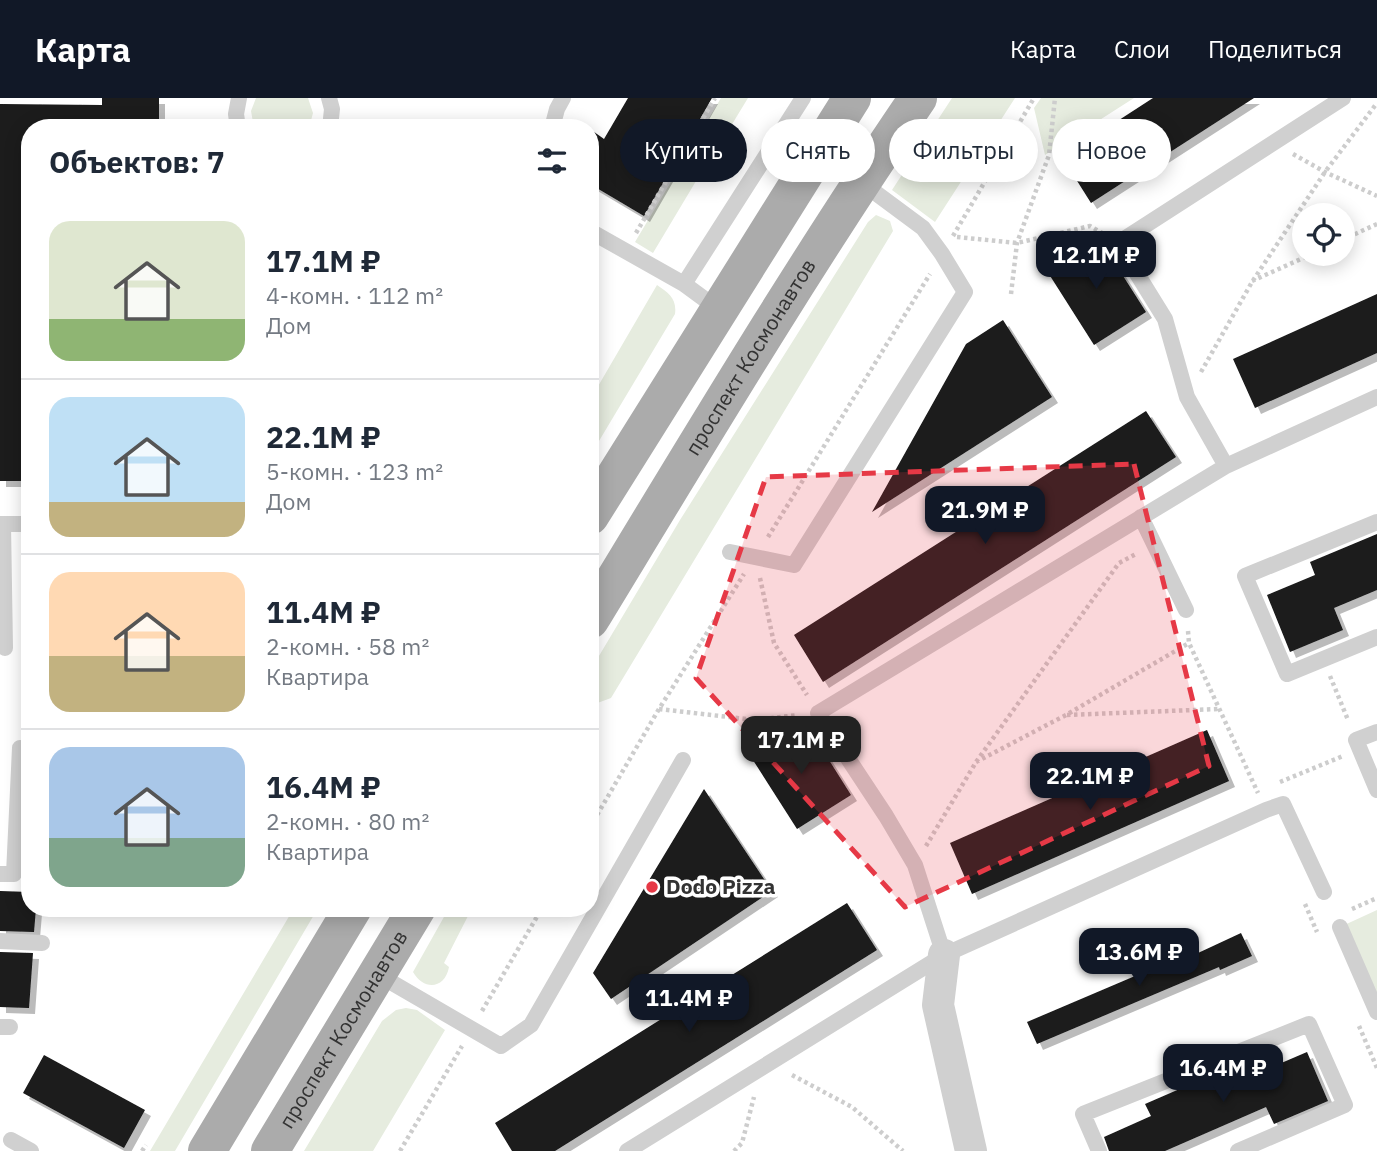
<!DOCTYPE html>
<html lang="ru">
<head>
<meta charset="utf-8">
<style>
  body { margin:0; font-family:"IBM Plex Sans",sans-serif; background:#f6f6f7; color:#1f2937; height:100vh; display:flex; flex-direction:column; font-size:26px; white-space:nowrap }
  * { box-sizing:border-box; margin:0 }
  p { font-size:23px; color:#747a83 }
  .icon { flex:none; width:38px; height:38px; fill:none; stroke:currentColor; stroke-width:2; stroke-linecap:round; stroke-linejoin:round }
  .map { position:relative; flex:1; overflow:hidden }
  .sheet { position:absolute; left:21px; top:21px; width:578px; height:798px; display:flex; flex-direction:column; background:#fff; border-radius:28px; box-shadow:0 4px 18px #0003 }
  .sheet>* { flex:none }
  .top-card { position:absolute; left:620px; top:21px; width:651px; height:63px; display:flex; gap:14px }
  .controls { position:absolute; left:1292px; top:105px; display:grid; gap:14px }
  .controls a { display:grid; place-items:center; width:63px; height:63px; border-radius:50%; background:#fff; box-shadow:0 4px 18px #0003; font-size:35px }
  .price { position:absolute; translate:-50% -60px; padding:0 16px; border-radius:14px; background:#111827; color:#fff; font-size:23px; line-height:46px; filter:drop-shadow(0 2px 4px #0008) }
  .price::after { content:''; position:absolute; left:50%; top:42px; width:21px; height:16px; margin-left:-10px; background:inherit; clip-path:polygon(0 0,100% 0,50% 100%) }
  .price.active { background:#222; color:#fff }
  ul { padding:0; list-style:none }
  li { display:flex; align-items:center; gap:21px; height:175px; padding:0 28px }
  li+li { border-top:2px solid #e0e1e3 }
  li span { display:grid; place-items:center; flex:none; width:196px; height:140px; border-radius:21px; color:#555 }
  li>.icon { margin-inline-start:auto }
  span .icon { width:84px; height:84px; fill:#fffc; stroke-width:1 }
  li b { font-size:30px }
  h2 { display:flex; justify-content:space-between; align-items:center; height:84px; padding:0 28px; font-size:30px }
  .tag { padding:0 24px; border-radius:32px; background:#fff; box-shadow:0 4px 18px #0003; font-size:24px; line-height:63px }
  .tag.active { background:#111827; color:#fff }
  header { display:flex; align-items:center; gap:42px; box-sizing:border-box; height:98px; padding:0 35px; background:#111827; color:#fff }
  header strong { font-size:33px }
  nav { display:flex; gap:38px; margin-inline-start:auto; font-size:24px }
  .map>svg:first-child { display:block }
  .green { fill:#e6ecdf }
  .building { fill:#1a1a1a; filter:url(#shadow) }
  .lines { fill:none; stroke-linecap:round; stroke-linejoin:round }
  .path { stroke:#cdcdcd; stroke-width:4.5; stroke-dasharray:3.5 3.5; stroke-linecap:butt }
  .lane { stroke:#d0d0d0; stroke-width:16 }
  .street { stroke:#d0d0d0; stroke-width:32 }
  .primary { stroke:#ababab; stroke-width:38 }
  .marked { fill:#e63946; fill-opacity:0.2; stroke:#e63946; stroke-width:5; stroke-dasharray:14 9; stroke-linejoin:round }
  .poi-dot { fill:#e63946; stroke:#fff; stroke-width:2.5 }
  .labels { text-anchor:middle; stroke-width:7; stroke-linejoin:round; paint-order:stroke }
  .street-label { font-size:21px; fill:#333; stroke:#fff }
  .poi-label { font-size:21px; font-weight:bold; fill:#333; stroke:#fff; text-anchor:start }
</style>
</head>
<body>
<header>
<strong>Карта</strong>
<nav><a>Карта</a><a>Слои</a><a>Поделиться</a></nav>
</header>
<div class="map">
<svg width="1377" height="1053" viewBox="0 0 1377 1053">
  <defs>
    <filter id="shadow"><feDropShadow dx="6" dy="6" stdDeviation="0" flood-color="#0004"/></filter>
  </defs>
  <rect width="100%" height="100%" fill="#fff"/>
  <path class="green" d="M 256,0 L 308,0 L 313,15 L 309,30 L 254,30 L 251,13 Z
    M 721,0 L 748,0 L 720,46 L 700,35 Z
    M 952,0 L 1015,0 L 935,124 L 892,92 Z
    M 1041,0 L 1134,0 L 1045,57 L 1034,10 Z
    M 693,47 L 711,58 L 653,155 L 635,144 Z
    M 876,117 L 890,123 L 893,133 L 890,138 L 611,600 L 592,607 L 590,611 L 590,573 L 680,422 L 868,124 Z
    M 657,187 C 669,195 677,201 675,216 L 590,358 L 590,302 Z
    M 294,810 L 318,810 L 175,1053 L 150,1053 Z
    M 449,810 L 481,810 L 468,818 L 444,865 L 449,869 C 445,891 424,893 413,874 Z
    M 1377,812 L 1377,914 L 1340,829 Z
    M 406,910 L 417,912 L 445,932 L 373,1053 L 304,1053 L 382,923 L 396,912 Z"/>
  <path class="building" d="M 102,0 L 159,0 L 159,30 L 30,30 L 30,383 L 0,383 L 0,6 L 102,7 Z
    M 628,0 L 712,0 L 644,118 L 590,86 L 590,31 L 604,41 Z
    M 1153,0 L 1254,0 L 1091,105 L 1062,59 Z
    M 1099,140 L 1146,214 L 1094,247 L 1047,173 Z
    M 1377,196 L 1377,255 L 1255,310 L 1233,261 Z
    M 1003,222 L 1052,299 L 872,414 L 966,246 Z
    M 1146,313 L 1176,359 L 823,584 L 794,537 Z
    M 1377,436 L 1377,492 L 1334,510 L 1343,532 L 1290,554 L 1267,497 L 1315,477 L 1310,464 Z
    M 805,624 L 851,697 L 797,731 L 751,659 Z
    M 1207,632 L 1229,683 L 972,796 L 950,745 Z
    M 704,691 L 772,793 L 611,901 L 593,875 Z
    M 0,793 L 30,794 L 30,810 L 36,810 L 34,834 L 0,833 Z
    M 847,805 L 877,852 L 555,1053 L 512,1053 L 495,1025 Z
    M 1241,835 L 1252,858 L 1220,872 L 1219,869 L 1037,946 L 1027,924 L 1182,858 L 1183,862 Z
    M 0,854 L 33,855 L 29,910 L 0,909 Z
    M 1307,954 L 1328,1003 L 1274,1026 L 1266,1009 L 1165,1053 L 1109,1053 L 1104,1039 L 1151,1018 L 1145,1006 L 1258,957 L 1265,972 Z
    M 44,957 L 145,1012 L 124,1050 L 23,995 Z"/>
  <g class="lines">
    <path class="path" d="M 1293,56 L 1325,74 L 1377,98
      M 636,135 L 715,0
      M 953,138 L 1034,0
      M 957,139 L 1017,145 L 1090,128 L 1102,135
      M 1342,142 L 1377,126
      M 1252,183 L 1312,156
      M 1011,196 L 1017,145 L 1049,57 L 1055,0
      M 1201,274 L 1252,184 L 1325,74 L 1377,5
      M 768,439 L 930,176
      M 760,480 L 774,545 L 807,597
      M 1188,533 L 1189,545 L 1258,695
      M 1330,578 L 1348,622
      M 659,611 L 755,622 L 798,617
      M 1067,617 L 1219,611
      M 976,664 L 1066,617 L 1189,545
      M 1280,684 L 1343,658
      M 590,729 L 659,611 L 744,476
      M 926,748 L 976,664 L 1119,465 L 1136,456
      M 1305,806 L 1317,834
      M 1352,811 L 1377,800
      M 482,913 L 542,810
      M 1359,928 L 1377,970
      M 792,977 L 852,1009 L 903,1053
      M 142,1053 L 146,1047
      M 400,1053 L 462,948
      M 734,1053 L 742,1045 L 754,999"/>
    <path class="lane" d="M 329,0 L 332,11 L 330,30
      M 238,30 L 236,16 L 239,0
      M 552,30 L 557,11 L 563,0
      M 590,133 L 684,186 L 718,211
      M 684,186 L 803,0
      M 1226,368 L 1187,299 L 1165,221 L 1118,145 L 1343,0
      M 1141,419 L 1186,512
      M 1377,424 L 1245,478 L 1287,576 L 1377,539
      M 0,426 L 30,426
      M 3,426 L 5,550
      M 730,454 L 794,467 L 965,194 L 942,156 L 923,130 L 861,84
      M 1377,634 L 1356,642 L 1377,692
      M 0,776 L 14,776 L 20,650
      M 1340,829 L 1377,914
      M 0,843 L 42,845
      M 944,857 L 915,767 L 886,718 L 818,615 L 1226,368 L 1377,299
      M 377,876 L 501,948 L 531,927 L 683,662
      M 0,929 L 10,929
      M 11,1042 L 31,1053
      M 627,1053 L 944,857 L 1266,712 L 1283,706 L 1324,794
      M 1099,1053 L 1083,1016 L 1309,926 L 1345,1007 L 1238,1053"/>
    <path class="street" d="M 944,857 L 938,907 L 971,1053"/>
    <g class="primary">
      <path d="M 590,418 L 852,0"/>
      <path id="s1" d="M 590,522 C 697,346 802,170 918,0"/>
      <path d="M 207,1053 L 353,810"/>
      <path id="s2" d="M 270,1053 L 417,810"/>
    </g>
  </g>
  <path class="marked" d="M 1134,366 L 1209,668 L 905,809 L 696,580 L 766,379 Z"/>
  <circle class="poi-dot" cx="652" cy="789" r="7"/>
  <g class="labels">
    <g class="street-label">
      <text dy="7" stroke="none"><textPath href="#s1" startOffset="308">проспект Космонавтов</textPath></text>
      <text dy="7" stroke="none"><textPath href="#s2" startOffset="142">проспект Космонавтов</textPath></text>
    </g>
    <g class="poi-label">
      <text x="666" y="796">Dodo Pizza</text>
    </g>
  </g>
</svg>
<div class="controls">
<a><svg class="icon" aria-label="locate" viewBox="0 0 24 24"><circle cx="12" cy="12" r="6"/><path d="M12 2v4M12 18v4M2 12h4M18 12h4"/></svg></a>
</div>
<b class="price" style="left:1096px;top:193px">12.1M ₽</b>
<b class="price" style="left:985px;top:448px">21.9M ₽</b>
<b class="price active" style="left:801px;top:678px">17.1M ₽</b>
<b class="price" style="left:1090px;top:714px">22.1M ₽</b>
<b class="price" style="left:1139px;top:890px">13.6M ₽</b>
<b class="price" style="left:689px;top:936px">11.4M ₽</b>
<b class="price" style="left:1223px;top:1006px">16.4M ₽</b>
<div class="top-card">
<a class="tag active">Купить</a>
<a class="tag">Снять</a>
<a class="tag">Фильтры</a>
<a class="tag">Новое</a>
</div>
<section class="sheet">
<h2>Объектов: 7<svg class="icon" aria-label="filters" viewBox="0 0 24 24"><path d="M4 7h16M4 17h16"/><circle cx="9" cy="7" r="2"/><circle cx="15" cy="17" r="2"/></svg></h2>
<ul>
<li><span style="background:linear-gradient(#dfe7d0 70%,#8fb573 0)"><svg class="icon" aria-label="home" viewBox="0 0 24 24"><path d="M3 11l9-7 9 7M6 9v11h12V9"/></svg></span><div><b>17.1M ₽</b><p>4-комн. · 112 m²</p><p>Дом</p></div></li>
<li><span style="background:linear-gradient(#bfe0f5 75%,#c2b280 0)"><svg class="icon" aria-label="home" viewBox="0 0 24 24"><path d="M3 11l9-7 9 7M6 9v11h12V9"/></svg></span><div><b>22.1M ₽</b><p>5-комн. · 123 m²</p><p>Дом</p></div></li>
<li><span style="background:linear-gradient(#ffd9b3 60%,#c2b280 0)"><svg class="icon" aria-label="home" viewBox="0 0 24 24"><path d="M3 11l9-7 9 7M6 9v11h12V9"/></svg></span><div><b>11.4M ₽</b><p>2-комн. · 58 m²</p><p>Квартира</p></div></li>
<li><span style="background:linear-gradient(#a9c7e8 65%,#7fa58c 0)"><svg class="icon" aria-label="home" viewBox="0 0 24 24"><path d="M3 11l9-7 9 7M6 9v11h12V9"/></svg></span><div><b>16.4M ₽</b><p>2-комн. · 80 m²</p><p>Квартира</p></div></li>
</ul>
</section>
</div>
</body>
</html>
